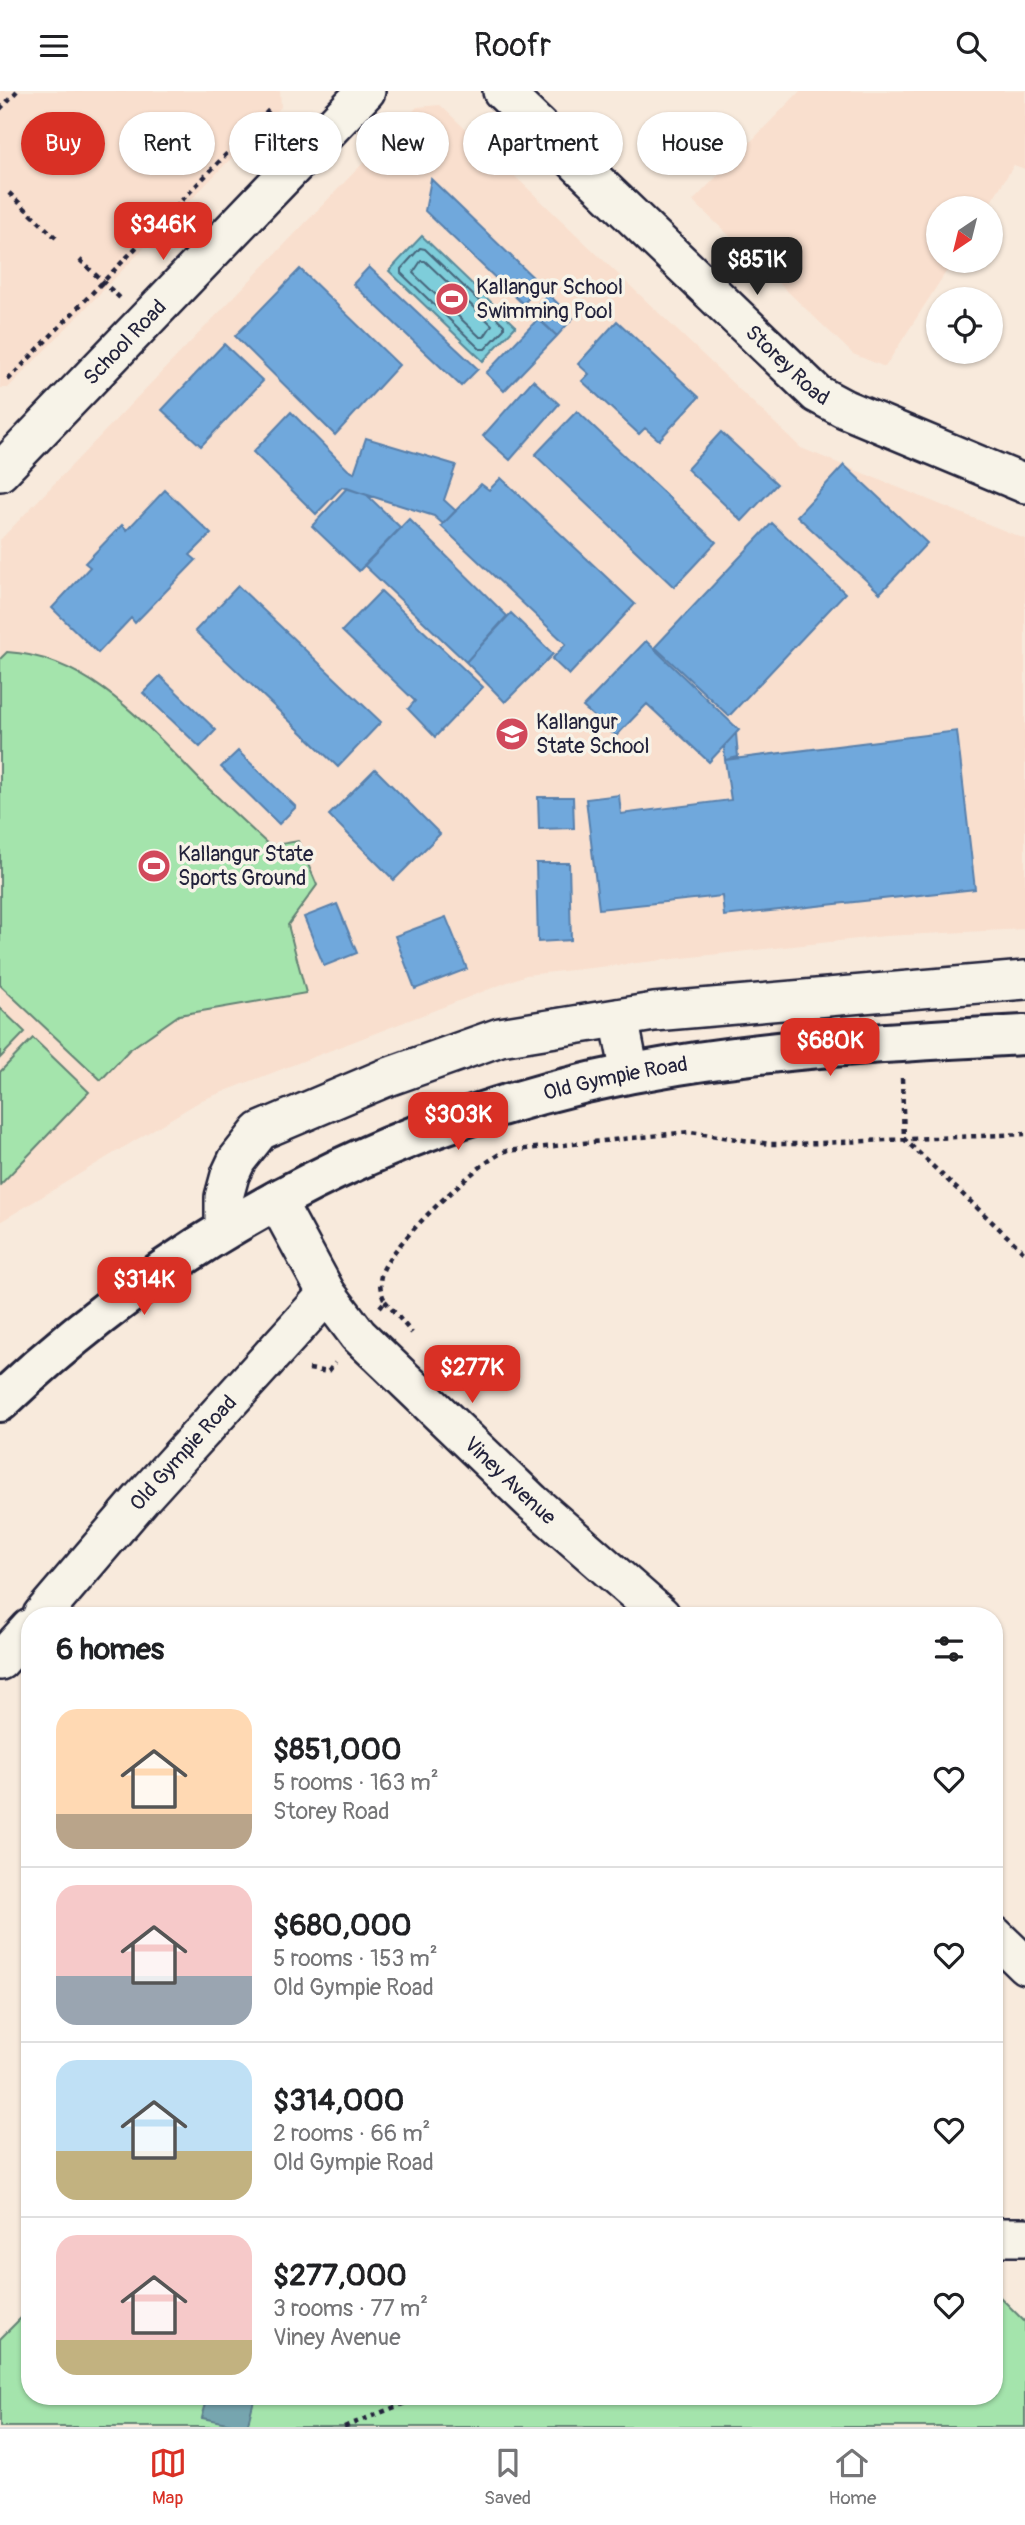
<!DOCTYPE html>
<html lang="en">
<head>
<meta charset="utf-8">
<style>
  body { margin:0; font-family:Pangolin,sans-serif; background:#f6f6f6; color:#202124; height:100vh; display:flex; flex-direction:column; font-size:26px; white-space:nowrap }
  * { box-sizing:border-box; margin:0 }
  p { font-size:23px; color:#757577 }
  .icon { flex:none; width:38px; height:38px; fill:none; stroke:currentColor; stroke-width:2; stroke-linecap:round; stroke-linejoin:round }
  .map { position:relative; flex:1; overflow:hidden }
  .sheet { position:absolute; left:21px; top:1516px; width:982px; height:798px; display:flex; flex-direction:column; background:#fff; border-radius:28px; box-shadow:0 2px 5px #0004 }
  .sheet>* { flex:none }
  .hud { position:absolute; left:21px; top:21px; width:984px; height:63px; display:flex; gap:14px }
  .needle { width:46px; rotate:215deg }
  .tools { position:absolute; left:926px; top:105px; display:grid; gap:14px }
  .tools a { display:grid; place-items:center; width:77px; height:77px; border-radius:50%; background:#fff; box-shadow:0 2px 5px #0004; font-size:35px }
  .price { position:absolute; translate:-50% -60px; padding:0 16px; border-radius:14px; background:#d93025; color:#fff; font-size:23px; line-height:46px; filter:drop-shadow(0 2px 4px #0008) }
  .price::after { content:''; position:absolute; left:50%; top:42px; width:21px; height:16px; margin-left:-10px; background:inherit; clip-path:polygon(0 0,100% 0,50% 100%) }
  .price.active { background:#222; color:#fff }
  ul { padding:0; list-style:none }
  li { display:flex; align-items:center; gap:21px; height:175px; padding:0 35px }
  li+li { border-top:2px solid #e0e0e0 }
  li span { display:grid; place-items:center; flex:none; width:196px; height:140px; border-radius:21px; color:#555 }
  li>.icon { margin-inline-start:auto }
  span .icon { width:84px; height:84px; fill:#fffc; stroke-width:1 }
  li b { font-size:30px }
  h2 { display:flex; justify-content:space-between; align-items:center; height:84px; padding:0 35px; font-size:30px }
  .tag { padding:0 24px; border-radius:32px; background:#fff; box-shadow:0 2px 5px #0004; font-size:24px; line-height:63px }
  .tag.active { background:#d93025; color:#fff }
  header { display:flex; justify-content:space-between; align-items:center; height:91px; padding:0 35px; background:#fff; font-size:32px; font-weight:600 }
  .menu { display:flex; justify-content:space-around; align-items:center; height:98px; border-top:2px solid #e0e0e0; background:#fff; font-size:19px; color:#757577 }
  .menu a { display:grid; justify-items:center; gap:4px }
  .menu .active { color:#d93025 }
  .map>svg:first-child { display:block }
  .built { fill:#f9dfce }
  .green { fill:#a4e4ac; stroke:#638374; stroke-width:2 }
  .water { fill:#7ecdda; stroke:#59899a; stroke-width:2 }
  .schools { fill:#6fa8dc; stroke:#5880ac; stroke-width:2 }
  .public { fill:#76a5af; stroke:#5d7e8c; stroke-width:2 }
  .lines { fill:none; stroke-linecap:round; stroke-linejoin:round }
  .shore { stroke:#47667b; stroke-width:2 }
  .minor-casing { stroke:#22223b; stroke-width:42 }
  .major-casing { stroke:#22223b; stroke-width:44 }
  .path { stroke:#22223b; stroke-width:4.5; stroke-dasharray:5 5; stroke-linecap:butt }
  .minor { stroke:#f7f3e8; stroke-width:37 }
  .major { stroke:#f7f3e8; stroke-width:38 }
  .labels { text-anchor:middle; stroke-width:7; stroke-linejoin:round; paint-order:stroke }
  .poi-label { font-size:21px; fill:#22223b; stroke:#f7f3e8; text-anchor:start }
  .street-label { font-size:21px; fill:#22223b; stroke:#f7f3e8 }
</style>
</head>
<body>
<header><svg class="icon" aria-label="menu" viewBox="0 0 24 24"><path d="M4 6h16M4 12h16M4 18h16"/></svg>Roofr<svg class="icon" aria-label="search" viewBox="0 0 24 24"><circle cx="10" cy="10" r="6"/><path d="M15 15l6 6"/></svg></header>
<div class="map">
<svg width="1025" height="2336" viewBox="0 0 1025 2336">
  <rect width="100%" height="100%" fill="#f8eadc"/>
  <filter id="ink" filterUnits="userSpaceOnUse"><feTurbulence type="fractalNoise" baseFrequency=".0143" numOctaves="2"/><feDisplacementMap in="SourceGraphic" scale="14" xChannelSelector="R" yChannelSelector="G"/><feConvolveMatrix kernelMatrix="1 2 1 2 8 2 1 2 1" color-interpolation-filters="sRGB"/></filter>
  <g filter="url(#ink)">
    <path class="built" d="M 0,0 L 280,0 L 281,16 L 8,297 L 0,297 Z
      M 800,0 L 1025,0 L 1025,78 L 1014,74 L 987,117 L 938,117 L 938,170 L 953,170 L 885,276 L 853,263 L 693,110 Z
      M 440,14 L 801,357 L 1025,448 L 1025,838 L 885,845 L 526,884 L 202,1009 L 0,1131 L 0,449 L 417,16 Z"/>
    <path class="green" d="M 7,561 C 93,566 151,640 207,696 C 228,716 249,736 270,755 L 298,750 L 317,794 L 288,834 L 306,902 L 179,924 L 129,959 L 101,989 L 0,894 L 0,568 Z
      M 0,917 L 25,941 L 0,967 Z
      M 33,947 L 89,1001 L 0,1094 L 0,981 Z
      M 994,2205 L 999,2205 L 1025,2231 L 1025,2336 L 0,2336 L 0,2248 L 30,2218 L 30,2305 L 994,2305 Z"/>
    <path class="water" d="M 422,145 L 516,235 L 483,270 L 389,180 Z"/>
    <path class="schools" d="M 431,88 L 541,194 L 523,213 L 425,120 Z
      M 369,176 L 478,278 L 461,295 L 353,193 Z
      M 300,178 L 399,274 L 335,344 L 235,245 Z
      M 548,203 L 573,227 L 557,245 L 531,220 Z
      M 538,228 L 557,245 L 504,300 L 486,282 Z
      M 617,230 L 699,306 L 659,349 L 645,337 L 639,343 L 582,290 L 589,283 L 578,273 Z
      M 224,253 L 263,290 L 201,355 L 162,319 Z
      M 533,289 L 559,313 L 510,369 L 483,345 Z
      M 577,320 L 716,451 L 674,496 L 535,364 Z
      M 291,321 L 348,379 L 354,382 L 366,347 L 456,374 L 444,409 L 456,420 L 443,433 L 434,425 L 342,396 L 316,423 L 253,361 Z
      M 721,341 L 777,393 L 742,430 L 687,378 Z
      M 844,374 L 927,452 L 880,502 L 797,425 Z
      M 501,387 L 635,513 L 569,584 L 552,568 L 566,553 L 441,435 L 481,393 L 489,399 Z
      M 347,397 L 367,404 L 401,437 L 359,480 L 312,435 Z
      M 165,399 L 211,443 L 190,464 L 196,469 L 135,532 L 131,527 L 98,562 L 52,517 L 90,476 L 85,472 L 122,434 L 127,439 Z
      M 409,428 L 507,525 L 466,571 L 364,474 Z
      M 772,432 L 845,502 L 729,625 L 655,556 Z
      M 238,495 L 381,631 L 338,676 L 195,540 Z
      M 381,500 L 483,596 L 435,646 L 408,618 L 415,610 L 342,540 Z
      M 511,522 L 553,563 L 505,611 L 466,571 Z
      M 646,550 L 739,639 L 709,671 L 647,613 L 616,645 L 583,616 Z
      M 160,585 L 216,639 L 200,656 L 143,602 Z
      M 957,640 L 975,798 L 724,825 L 722,805 L 599,818 L 586,708 L 619,704 L 621,723 L 731,709 L 725,669 Z
      M 736,642 L 738,666 L 725,669 L 724,655 Z
      M 238,660 L 296,716 L 279,733 L 221,676 Z
      M 375,678 L 440,743 L 394,789 L 329,724 Z
      M 538,706 L 573,706 L 574,737 L 539,738 Z
      M 536,772 L 569,772 L 571,849 L 538,851 Z
      M 337,813 L 357,862 L 324,875 L 304,826 Z
      M 446,826 L 467,878 L 415,898 L 395,845 Z"/>
    <path class="public" d="M 208,2305 L 255,2305 L 247,2336 L 202,2327 Z"/>
    <g class="lines">
      <path class="shore" d="M 420,157 L 425,158 L 504,234 L 504,238 L 485,258 L 480,258 L 401,182 L 401,178 Z
        M 421,170 L 425,170 L 492,234 L 484,246 L 480,246 L 413,182 Z"/>
      <defs>
        <g id="minor">
          <path id="s1" d="M 502,0 L 817,303 L 845,318 L 1025,393"/>
          <path id="s2" d="M 0,381 L 366,0"/>
          <path d="M 619,927 L 630,982"/>
          <path id="s3" d="M 276,1109 L 327,1203 L 358,1244 L 532,1411 L 661,1524"/>
          <path d="M 224,1138 L 224,1106 L 230,1084 L 237,1069 L 260,1040 L 385,987 L 500,946 L 654,921 L 1025,889"/>
          <path id="s4" d="M 42,1524 L 142,1407 L 327,1203"/>
          <path d="M 0,1570 L 30,1537"/>
          <path d="M 994,1844 L 1025,1874"/>
          <path d="M 994,2146 L 1025,2146"/>
        </g>
        <g id="major">
          <path id="s5" d="M 0,1311 C 190,1131 418,1015 678,974 C 792,956 909,950 1025,944"/>
        </g>
      </defs>
      <use href="#minor" class="minor-casing"/>
      <use href="#major" class="major-casing"/>
      <path class="path" d="M 0,18 L 17,0
        M 9,102 L 56,147
        M 80,169 L 120,207
        M 8,289 L 272,16
        M 902,987 L 904,1048 L 1025,1162
        M 385,1210 L 412,1242
        M 380,1216 L 385,1210 C 380,1200 378,1190 383,1179 C 395,1151 477,1071 506,1060 L 690,1041 L 770,1053 L 797,1053 L 1025,1043
        M 309,1278 L 328,1281 L 335,1272
        M 344,2336 L 423,2305"/>
      <use href="#minor" class="minor"/>
      <use href="#major" class="major"/>
    </g>
  </g>
  <defs>
    <symbol id="stadium-disc" viewBox="-11 -11 22 22"><circle r="9.5" fill="#d1495b" stroke="#f7f3e8"/><path d="M0-5a6.5 5 0 1 0 0 10a6.5 5 0 1 0 0-10ZM-3.5-1.8h7v3.6h-7Z" fill="#fff"/></symbol>
    <symbol id="school-disc" viewBox="-11 -11 22 22"><circle r="9.5" fill="#d1495b" stroke="#f7f3e8"/><path d="M0-5L7-2L0 1L-7-2ZM-4 1L0 2.5L4 1V4Q0 6-4 4Z" fill="#fff"/></symbol>
  </defs>
  <g fill-rule="evenodd">
    <use href="#stadium-disc" x="433" y="189" width="38" height="38"/>
    <use href="#school-disc" x="493" y="624" width="38" height="38"/>
    <use href="#stadium-disc" x="135" y="756" width="38" height="38"/>
  </g>
  <g class="labels">
    <g class="poi-label">
      <text x="476" y="203">Kallangur School<tspan x="476" dy="24">Swimming Pool</tspan></text>
      <text x="536" y="638">Kallangur<tspan x="536" dy="24">State School</tspan></text>
      <text x="178" y="770">Kallangur State<tspan x="178" dy="24">Sports Ground</tspan></text>
    </g>
    <g class="street-label">
      <text dy="7" stroke="none"><textPath href="#s2" startOffset="180">School Road</textPath></text>
      <text dy="7" stroke="none"><textPath href="#s1" startOffset="396">Storey Road</textPath></text>
      <text dy="7" stroke="none"><textPath href="#s5" startOffset="705">Old Gympie Road</textPath></text>
      <text dy="7" stroke="none"><textPath href="#s4" startOffset="215">Old Gympie Road</textPath></text>
      <text dy="7" stroke="none"><textPath href="#s3" startOffset="369">Viney Avenue</textPath></text>
    </g>
  </g>
</svg>
<div class="tools">
<a><svg class="needle" viewBox="-14 -14 28 28"><path d="M0-13l5 13h-10z" fill="#e53935"/><path d="M0 13l5-13h-10z" fill="#757577"/></svg></a>
<a><svg class="icon" aria-label="locate" viewBox="0 0 24 24"><circle cx="12" cy="12" r="6"/><path d="M12 2v4M12 18v4M2 12h4M18 12h4"/></svg></a>
</div>
<b class="price" style="left:163px;top:171px">$346K</b>
<b class="price active" style="left:757px;top:206px">$851K</b>
<b class="price" style="left:830px;top:987px">$680K</b>
<b class="price" style="left:458px;top:1061px">$303K</b>
<b class="price" style="left:144px;top:1226px">$314K</b>
<b class="price" style="left:472px;top:1314px">$277K</b>
<div class="hud">
<a class="tag active">Buy</a>
<a class="tag">Rent</a>
<a class="tag">Filters</a>
<a class="tag">New</a>
<a class="tag">Apartment</a>
<a class="tag">House</a>
</div>
<section class="sheet">
<h2>6 homes<svg class="icon" aria-label="filters" viewBox="0 0 24 24"><path d="M4 7h16M4 17h16"/><circle cx="9" cy="7" r="2"/><circle cx="15" cy="17" r="2"/></svg></h2>
<ul>
<li><span style="background:linear-gradient(#ffd9b3 75%,#b9a48a 0)"><svg class="icon" aria-label="home" viewBox="0 0 24 24"><path d="M3 11l9-7 9 7M6 9v11h12V9"/></svg></span><div><b>$851,000</b><p>5 rooms · 163 m²</p><p>Storey Road</p></div><svg class="icon" aria-label="heart" viewBox="0 0 24 24"><path d="M12 20l-8-8c-3-5 5-10 8-4 3-6 11-1 8 4z"/></svg></li>
<li><span style="background:linear-gradient(#f6c9c9 65%,#9aa5b1 0)"><svg class="icon" aria-label="home" viewBox="0 0 24 24"><path d="M3 11l9-7 9 7M6 9v11h12V9"/></svg></span><div><b>$680,000</b><p>5 rooms · 153 m²</p><p>Old Gympie Road</p></div><svg class="icon" aria-label="heart" viewBox="0 0 24 24"><path d="M12 20l-8-8c-3-5 5-10 8-4 3-6 11-1 8 4z"/></svg></li>
<li><span style="background:linear-gradient(#bfe0f5 65%,#c2b280 0)"><svg class="icon" aria-label="home" viewBox="0 0 24 24"><path d="M3 11l9-7 9 7M6 9v11h12V9"/></svg></span><div><b>$314,000</b><p>2 rooms · 66 m²</p><p>Old Gympie Road</p></div><svg class="icon" aria-label="heart" viewBox="0 0 24 24"><path d="M12 20l-8-8c-3-5 5-10 8-4 3-6 11-1 8 4z"/></svg></li>
<li><span style="background:linear-gradient(#f6c9c9 75%,#c2b280 0)"><svg class="icon" aria-label="home" viewBox="0 0 24 24"><path d="M3 11l9-7 9 7M6 9v11h12V9"/></svg></span><div><b>$277,000</b><p>3 rooms · 77 m²</p><p>Viney Avenue</p></div><svg class="icon" aria-label="heart" viewBox="0 0 24 24"><path d="M12 20l-8-8c-3-5 5-10 8-4 3-6 11-1 8 4z"/></svg></li>
</ul>
</section>
</div>
<nav class="menu">
<a class="active"><svg class="icon" aria-label="map" viewBox="0 0 24 24"><path d="M3 6l6-2 6 2 6-2v14l-6 2-6-2-6 2zM9 4v14M15 6v14"/></svg>Map</a>
<a><svg class="icon" aria-label="saved" viewBox="0 0 24 24"><path d="M7 4h10v16l-5-4-5 4z"/></svg>Saved</a>
<a><svg class="icon" aria-label="home" viewBox="0 0 24 24"><path d="M3 11l9-7 9 7M6 9v11h12V9"/></svg>Home</a>
</nav>
</body>
</html>
